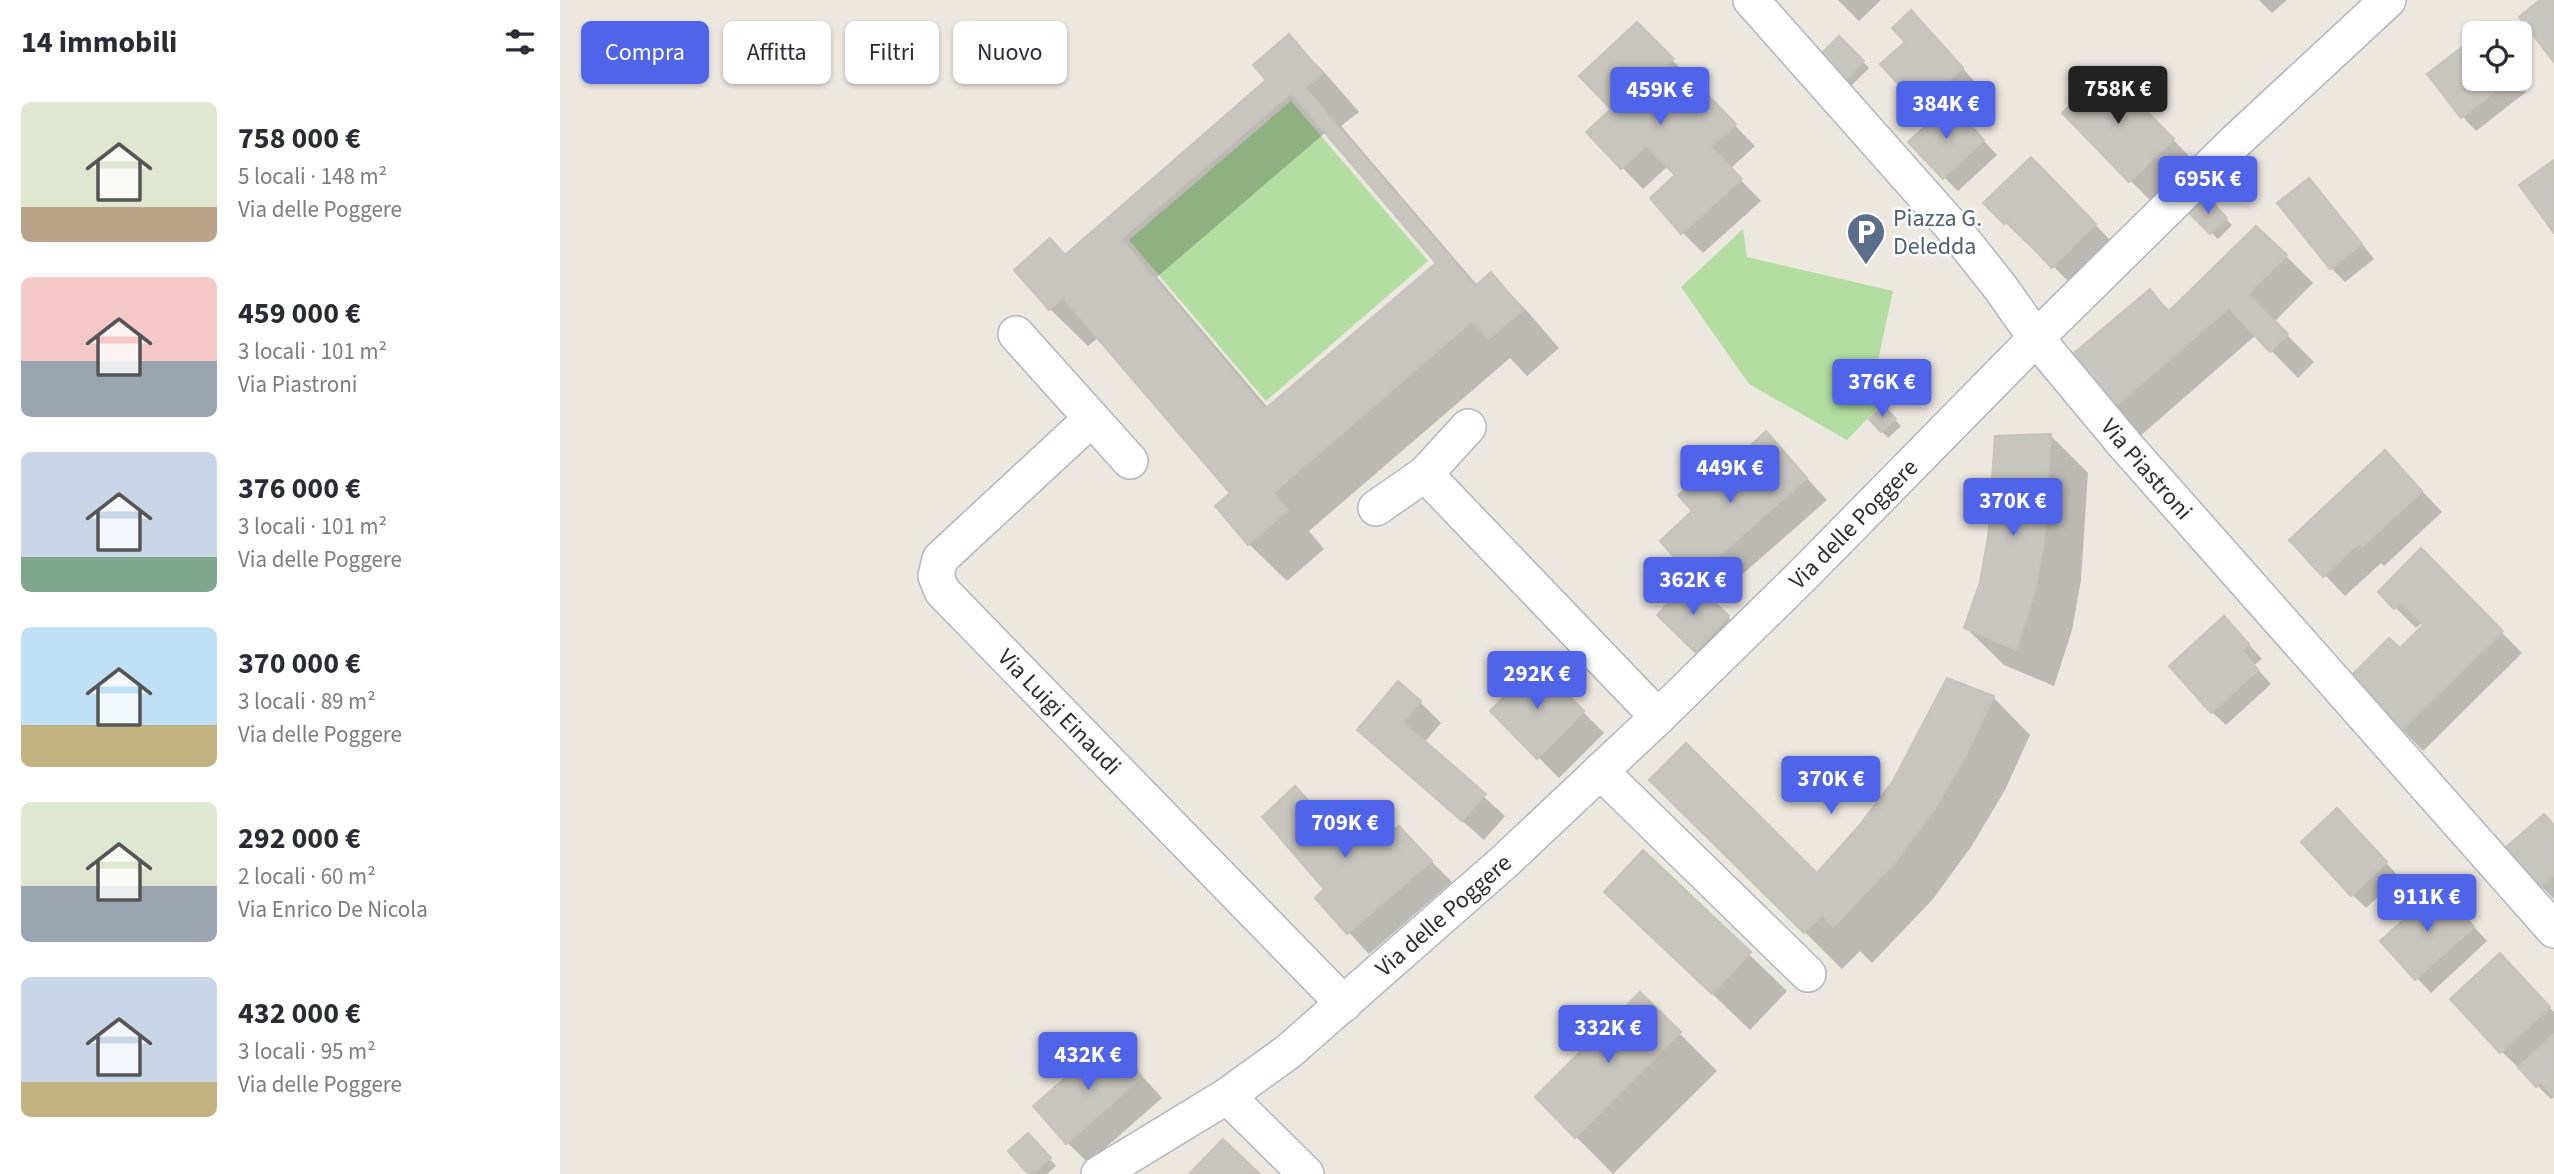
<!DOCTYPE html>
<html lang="it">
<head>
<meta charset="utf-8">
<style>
  body { margin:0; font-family:"Source Sans 3",sans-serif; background:#f7f7f7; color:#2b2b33; height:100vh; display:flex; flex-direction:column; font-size:26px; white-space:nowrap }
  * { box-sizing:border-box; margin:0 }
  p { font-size:23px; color:#7c7c81 }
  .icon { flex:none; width:38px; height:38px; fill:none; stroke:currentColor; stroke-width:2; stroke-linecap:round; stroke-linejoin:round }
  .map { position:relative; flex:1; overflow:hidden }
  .side { display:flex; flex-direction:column; background:#fff; width:560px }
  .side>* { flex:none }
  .top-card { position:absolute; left:21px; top:21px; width:665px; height:63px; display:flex; gap:14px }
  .controls { position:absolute; left:1902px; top:21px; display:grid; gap:14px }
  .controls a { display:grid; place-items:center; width:70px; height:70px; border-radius:10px; background:#fff; box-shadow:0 2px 5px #0004; font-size:35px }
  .price { position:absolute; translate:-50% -60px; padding:0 16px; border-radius:7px; background:#4f64e9; color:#fff; font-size:23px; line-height:46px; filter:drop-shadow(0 2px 4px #0008) }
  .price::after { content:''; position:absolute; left:50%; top:42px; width:21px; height:16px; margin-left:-10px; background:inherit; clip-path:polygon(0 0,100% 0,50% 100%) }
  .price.current { background:#222; color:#fff }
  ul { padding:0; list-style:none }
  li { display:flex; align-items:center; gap:21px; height:175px; padding:0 21px }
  li span { display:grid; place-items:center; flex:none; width:196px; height:140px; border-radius:10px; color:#555 }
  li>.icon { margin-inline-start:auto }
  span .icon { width:84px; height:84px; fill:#fffc; stroke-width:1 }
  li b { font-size:30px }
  h2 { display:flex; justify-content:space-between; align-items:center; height:84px; padding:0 21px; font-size:30px }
  .chip { padding:0 24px; border-radius:10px; background:#fff; box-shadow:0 2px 5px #0004; font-size:24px; line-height:63px }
  .chip.current { background:#4f64e9; color:#fff }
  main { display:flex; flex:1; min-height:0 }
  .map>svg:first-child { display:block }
  .green { fill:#b3dda1 }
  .shadow { fill:#0003; fill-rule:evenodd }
  .building { fill:#c8c5be; stroke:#c7c3b9; stroke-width:2; fill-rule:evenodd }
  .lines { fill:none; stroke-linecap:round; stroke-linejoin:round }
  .minor-casing { stroke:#b3b5be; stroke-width:38 }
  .minor { stroke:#fff; stroke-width:35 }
  .labels { text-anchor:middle; stroke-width:5; stroke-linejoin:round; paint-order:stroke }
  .service-label { font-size:24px; fill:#4e5e75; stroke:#fff; text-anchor:start }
  .street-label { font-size:24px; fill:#2c2c2c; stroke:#fff }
</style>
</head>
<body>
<main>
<section class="side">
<h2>14 immobili<svg class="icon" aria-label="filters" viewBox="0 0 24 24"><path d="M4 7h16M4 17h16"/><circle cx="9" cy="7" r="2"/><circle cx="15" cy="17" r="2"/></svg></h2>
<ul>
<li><span style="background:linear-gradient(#dfe7d0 75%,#b9a48a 0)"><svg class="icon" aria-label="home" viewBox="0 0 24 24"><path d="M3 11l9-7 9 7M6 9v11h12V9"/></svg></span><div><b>758 000 €</b><p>5 locali · 148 m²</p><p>Via delle Poggere</p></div></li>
<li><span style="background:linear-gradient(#f6c9c9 60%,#9aa5b1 0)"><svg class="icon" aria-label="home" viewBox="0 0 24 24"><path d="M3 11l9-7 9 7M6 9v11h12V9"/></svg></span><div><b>459 000 €</b><p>3 locali · 101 m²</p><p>Via Piastroni</p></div></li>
<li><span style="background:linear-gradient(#c9d6e8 75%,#7fa58c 0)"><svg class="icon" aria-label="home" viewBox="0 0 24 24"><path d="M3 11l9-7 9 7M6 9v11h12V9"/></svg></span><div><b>376 000 €</b><p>3 locali · 101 m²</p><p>Via delle Poggere</p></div></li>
<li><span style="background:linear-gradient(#bfe0f5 70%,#c2b280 0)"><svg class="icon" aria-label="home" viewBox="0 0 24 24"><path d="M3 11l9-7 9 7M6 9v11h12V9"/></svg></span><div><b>370 000 €</b><p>3 locali · 89 m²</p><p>Via delle Poggere</p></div></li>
<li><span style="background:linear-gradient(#dfe7d0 60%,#9aa5b1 0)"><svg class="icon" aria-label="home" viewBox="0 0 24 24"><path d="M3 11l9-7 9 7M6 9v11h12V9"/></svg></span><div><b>292 000 €</b><p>2 locali · 60 m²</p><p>Via Enrico De Nicola</p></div></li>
<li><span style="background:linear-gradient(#c9d6e8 75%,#c2b280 0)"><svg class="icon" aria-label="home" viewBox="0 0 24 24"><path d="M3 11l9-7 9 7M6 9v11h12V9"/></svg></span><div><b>432 000 €</b><p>3 locali · 95 m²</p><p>Via delle Poggere</p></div></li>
</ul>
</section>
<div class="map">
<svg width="1994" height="1174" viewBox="0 0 1994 1174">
  <rect width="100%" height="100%" fill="#ece7df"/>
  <path class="green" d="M 731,101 L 868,261 L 706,401 L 569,240 Z
    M 1183,229 L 1187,257 L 1333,291 L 1311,393 L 1328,397 L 1287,440 L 1189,384 L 1121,287 Z"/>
  <path class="shadow" d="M 1278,0 L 1321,0 L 1299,21 Z
    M 1699,0 L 1727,0 L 1712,13 Z
    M 1077,25 L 1133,81 L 1108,104 L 1116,112 L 1140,90 L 1195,146 L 1170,169 L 1201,201 L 1143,253 L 1122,232 L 1117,175 L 1108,166 L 1083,189 L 1028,132 L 1054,109 Z
    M 1365,26 L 1416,83 L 1391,106 L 1437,155 L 1398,191 L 1384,177 L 1375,120 L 1361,106 Z
    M 729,37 L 766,74 L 799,112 L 781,126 L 918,286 L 931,274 L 968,312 L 999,348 L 967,376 L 950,358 L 749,531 L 764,549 L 727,581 L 689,544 L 673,493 L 539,337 L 528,346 L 490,309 L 456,270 L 490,240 L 506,256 L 709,81 ZM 766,132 L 878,263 L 709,409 L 597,277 Z
    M 1279,38 L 1309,68 L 1289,88 L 1260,58 Z
    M 1914,40 L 1914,79 L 1955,79 L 1966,92 L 1916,131 L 1903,117 L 1870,74 Z
    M 1567,93 L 1633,160 L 1591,201 L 1570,180 Z
    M 1471,159 L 1556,246 L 1514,287 L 1468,241 L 1466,243 L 1426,203 Z
    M 1749,180 L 1763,194 L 1814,259 L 1785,282 L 1771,268 L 1720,203 Z
    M 1647,200 L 1672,225 L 1658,239 L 1633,214 Z
    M 1726,256 L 1753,283 L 1714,322 L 1754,362 L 1738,378 L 1696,335 L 1579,437 L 1552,410 L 1590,291 L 1611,312 Z
    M 1323,407 L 1341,426 L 1328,438 L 1311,419 Z
    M 1206,434 L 1267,500 L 1155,598 L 1134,577 L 1187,480 L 1205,465 Z
    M 1491,436 L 1528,473 L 1521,580 L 1512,630 L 1494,686 L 1444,665 L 1406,628 Z
    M 1845,473 L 1882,512 L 1824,566 L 1821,563 L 1785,596 L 1765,575 Z
    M 1861,550 L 1962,653 L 1863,751 L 1835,722 L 1840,651 L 1866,625 L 1863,622 L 1856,628 L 1820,592 Z
    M 1146,596 L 1182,631 L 1150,665 L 1099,615 L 1141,602 Z
    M 1678,632 L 1702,659 L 1694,665 L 1711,684 L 1666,725 L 1652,712 Z
    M 977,666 L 1044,733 L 999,778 L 932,711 Z
    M 1433,697 L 1470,735 L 1445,790 L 1411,847 L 1373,899 L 1312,963 L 1300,951 L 1282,969 L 1092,780 L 1257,875 Z
    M 860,702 L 881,723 L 864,743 L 945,816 L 924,840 L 799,730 Z
    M 735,788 L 790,846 L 816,846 L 839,829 L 892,882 L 809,954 L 757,898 L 766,890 Z
    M 1791,824 L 1839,877 L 1806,908 L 1792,894 Z
    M 1994,826 L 1994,899 L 1981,886 Z
    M 1084,853 L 1227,991 L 1190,1030 L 1046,892 Z
    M 1893,904 L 1927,941 L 1871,993 L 1823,941 Z
    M 1960,976 L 1994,1012 L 1994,1097 L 1991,1099 L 1942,1052 L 1893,999 Z
    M 1080,994 L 1157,1071 L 1053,1174 L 977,1097 Z
    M 550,1041 L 602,1098 L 528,1163 L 507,1142 Z
    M 475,1142 L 496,1166 L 487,1174 L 470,1174 Z"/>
  <path class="building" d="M 1980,0 L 1994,0 L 1994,62 L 1959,17 Z
    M 1351,10 L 1403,68 L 1360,108 L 1320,64 L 1345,42 L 1332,28 Z
    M 1077,22 L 1114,59 L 1088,82 L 1116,110 L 1140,87 L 1176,124 L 1151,147 L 1182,179 L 1121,234 L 1090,198 L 1115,175 L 1086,146 L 1061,169 L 1026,132 L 1051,109 L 1019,76 Z
    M 729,34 L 763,74 L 745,88 L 915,286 L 931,272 L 963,310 L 928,339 L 912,321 L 713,493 L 728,510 L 688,545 L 655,506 L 670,493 L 503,298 L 489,310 L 454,270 L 490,238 L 505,255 L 706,80 L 693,65 ZM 731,93 L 876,263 L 705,409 L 561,239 Z
    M 1279,36 L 1304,61 L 1282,83 L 1257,58 Z
    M 1914,38 L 1914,79 L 1951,79 L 1901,118 L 1867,74 Z
    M 1547,70 L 1614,139 L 1569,182 L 1502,113 Z
    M 1390,103 L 1424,140 L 1383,179 L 1348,142 Z
    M 1471,157 L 1536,224 L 1492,268 L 1447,221 L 1444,224 L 1423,203 Z
    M 1994,160 L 1994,233 L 1959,185 Z
    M 1749,178 L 1802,244 L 1770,269 L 1717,203 Z
    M 1647,197 L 1667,218 L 1650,234 L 1630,214 Z
    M 1696,226 L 1727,255 L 1688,294 L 1728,334 L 1710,352 L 1669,308 L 1550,411 L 1507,359 L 1590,289 L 1608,312 Z
    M 1323,405 L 1336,419 L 1321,432 L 1309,419 Z
    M 1206,431 L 1247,478 L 1133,579 L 1100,541 L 1132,511 L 1118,495 L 1164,455 L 1186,479 L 1202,465 L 1188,448 Z
    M 1491,434 L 1484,542 L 1475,592 L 1456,650 L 1404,628 L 1420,582 L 1428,537 L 1435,436 Z
    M 1825,450 L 1862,491 L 1802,547 L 1799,543 L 1763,577 L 1729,540 Z
    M 1861,548 L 1943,631 L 1841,731 L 1783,684 L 1829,638 L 1840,648 L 1863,625 L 1841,603 L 1834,609 L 1818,592 Z
    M 1125,585 L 1141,599 L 1146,594 L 1169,616 L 1135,652 L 1097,615 Z
    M 1664,616 L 1689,644 L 1682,650 L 1698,670 L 1651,713 L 1609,666 Z
    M 977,664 L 1024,711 L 977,759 L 930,711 Z
    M 1387,678 L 1434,696 L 1408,752 L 1374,810 L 1336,861 L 1273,927 L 1262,915 L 1244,933 L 1089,780 L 1126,743 L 1257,873 L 1298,827 L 1333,781 Z
    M 838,681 L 861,701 L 843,722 L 926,794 L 902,821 L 797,730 Z
    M 735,786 L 789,845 L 815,844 L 839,826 L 872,861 L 787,934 L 755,898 L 764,889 L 702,817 Z
    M 1777,808 L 1827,862 L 1791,896 L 1741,842 Z
    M 1984,814 L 1994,825 L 1994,875 L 1980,887 L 1945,848 Z
    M 1083,850 L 1191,952 L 1152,994 L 1044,892 Z
    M 1879,888 L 1914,927 L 1855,980 L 1820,941 Z
    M 1940,953 L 1990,1007 L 1940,1053 L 1890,999 Z
    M 1080,992 L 1121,1032 L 1015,1138 L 975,1097 Z
    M 1994,1034 L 1994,1097 L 1981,1082 L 1976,1087 L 1958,1067 Z
    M 550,1039 L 582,1077 L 506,1144 L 473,1106 Z
    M 468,1133 L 491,1158 L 473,1174 L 468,1174 L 448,1151 Z
    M 663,1139 L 700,1174 L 629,1174 Z"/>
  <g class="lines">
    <defs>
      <g id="minor">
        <path id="s1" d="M 1191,0 L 1394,229 L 1440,287 L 1476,338 L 1566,446 L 1994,930"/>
        <path d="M 456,334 L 570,461"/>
        <path id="s2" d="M 531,419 L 380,559 L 376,576 L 382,591 L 784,1004"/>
        <path d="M 865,474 L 1098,717"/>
        <path d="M 816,508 L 865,474 L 908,427"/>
        <path d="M 1040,771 L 1248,974"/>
        <path d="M 667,1096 L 746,1174"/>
        <path id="s3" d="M 539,1174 L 667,1096 L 729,1051 L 944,862 L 1098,717 L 1245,573 L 1476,338 L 1676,141 L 1828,0"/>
      </g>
    </defs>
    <use href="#minor" class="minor-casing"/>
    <use href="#minor" class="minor"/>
  </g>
  <defs>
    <symbol id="parking-pin" viewBox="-11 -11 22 30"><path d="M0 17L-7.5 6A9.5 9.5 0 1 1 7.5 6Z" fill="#5c6f8a" stroke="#fff"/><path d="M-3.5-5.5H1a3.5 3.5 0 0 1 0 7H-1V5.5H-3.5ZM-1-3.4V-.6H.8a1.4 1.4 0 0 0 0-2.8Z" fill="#fff"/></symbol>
  </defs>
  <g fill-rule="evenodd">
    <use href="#parking-pin" x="1284" y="210" width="44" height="60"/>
  </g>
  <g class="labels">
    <g class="service-label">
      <text x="1333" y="226">Piazza G.<tspan x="1333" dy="28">Deledda</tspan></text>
    </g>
    <g class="street-label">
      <text dy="8" stroke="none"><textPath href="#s1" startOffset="614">Via Piastroni</textPath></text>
      <text dy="8" stroke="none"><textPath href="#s3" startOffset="999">Via delle Poggere</textPath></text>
      <text dy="8" stroke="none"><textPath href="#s2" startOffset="408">Via Luigi Einaudi</textPath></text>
      <text dy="8" stroke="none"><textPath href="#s3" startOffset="432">Via delle Poggere</textPath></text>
    </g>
  </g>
</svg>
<div class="controls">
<a><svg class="icon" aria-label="locate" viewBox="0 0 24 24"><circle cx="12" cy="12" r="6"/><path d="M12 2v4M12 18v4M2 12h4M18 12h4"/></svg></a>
</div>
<b class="price current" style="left:1558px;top:126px">758K €</b>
<b class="price" style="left:1100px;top:127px">459K €</b>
<b class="price" style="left:1386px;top:141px">384K €</b>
<b class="price" style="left:1648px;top:216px">695K €</b>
<b class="price" style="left:1322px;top:419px">376K €</b>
<b class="price" style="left:1170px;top:505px">449K €</b>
<b class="price" style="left:1453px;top:538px">370K €</b>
<b class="price" style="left:1133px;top:617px">362K €</b>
<b class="price" style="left:977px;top:711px">292K €</b>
<b class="price" style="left:1271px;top:816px">370K €</b>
<b class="price" style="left:785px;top:860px">709K €</b>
<b class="price" style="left:1867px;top:934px">911K €</b>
<b class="price" style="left:1048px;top:1065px">332K €</b>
<b class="price" style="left:528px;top:1092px">432K €</b>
<div class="top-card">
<a class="chip current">Compra</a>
<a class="chip">Affitta</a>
<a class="chip">Filtri</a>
<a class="chip">Nuovo</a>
</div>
</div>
</main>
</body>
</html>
